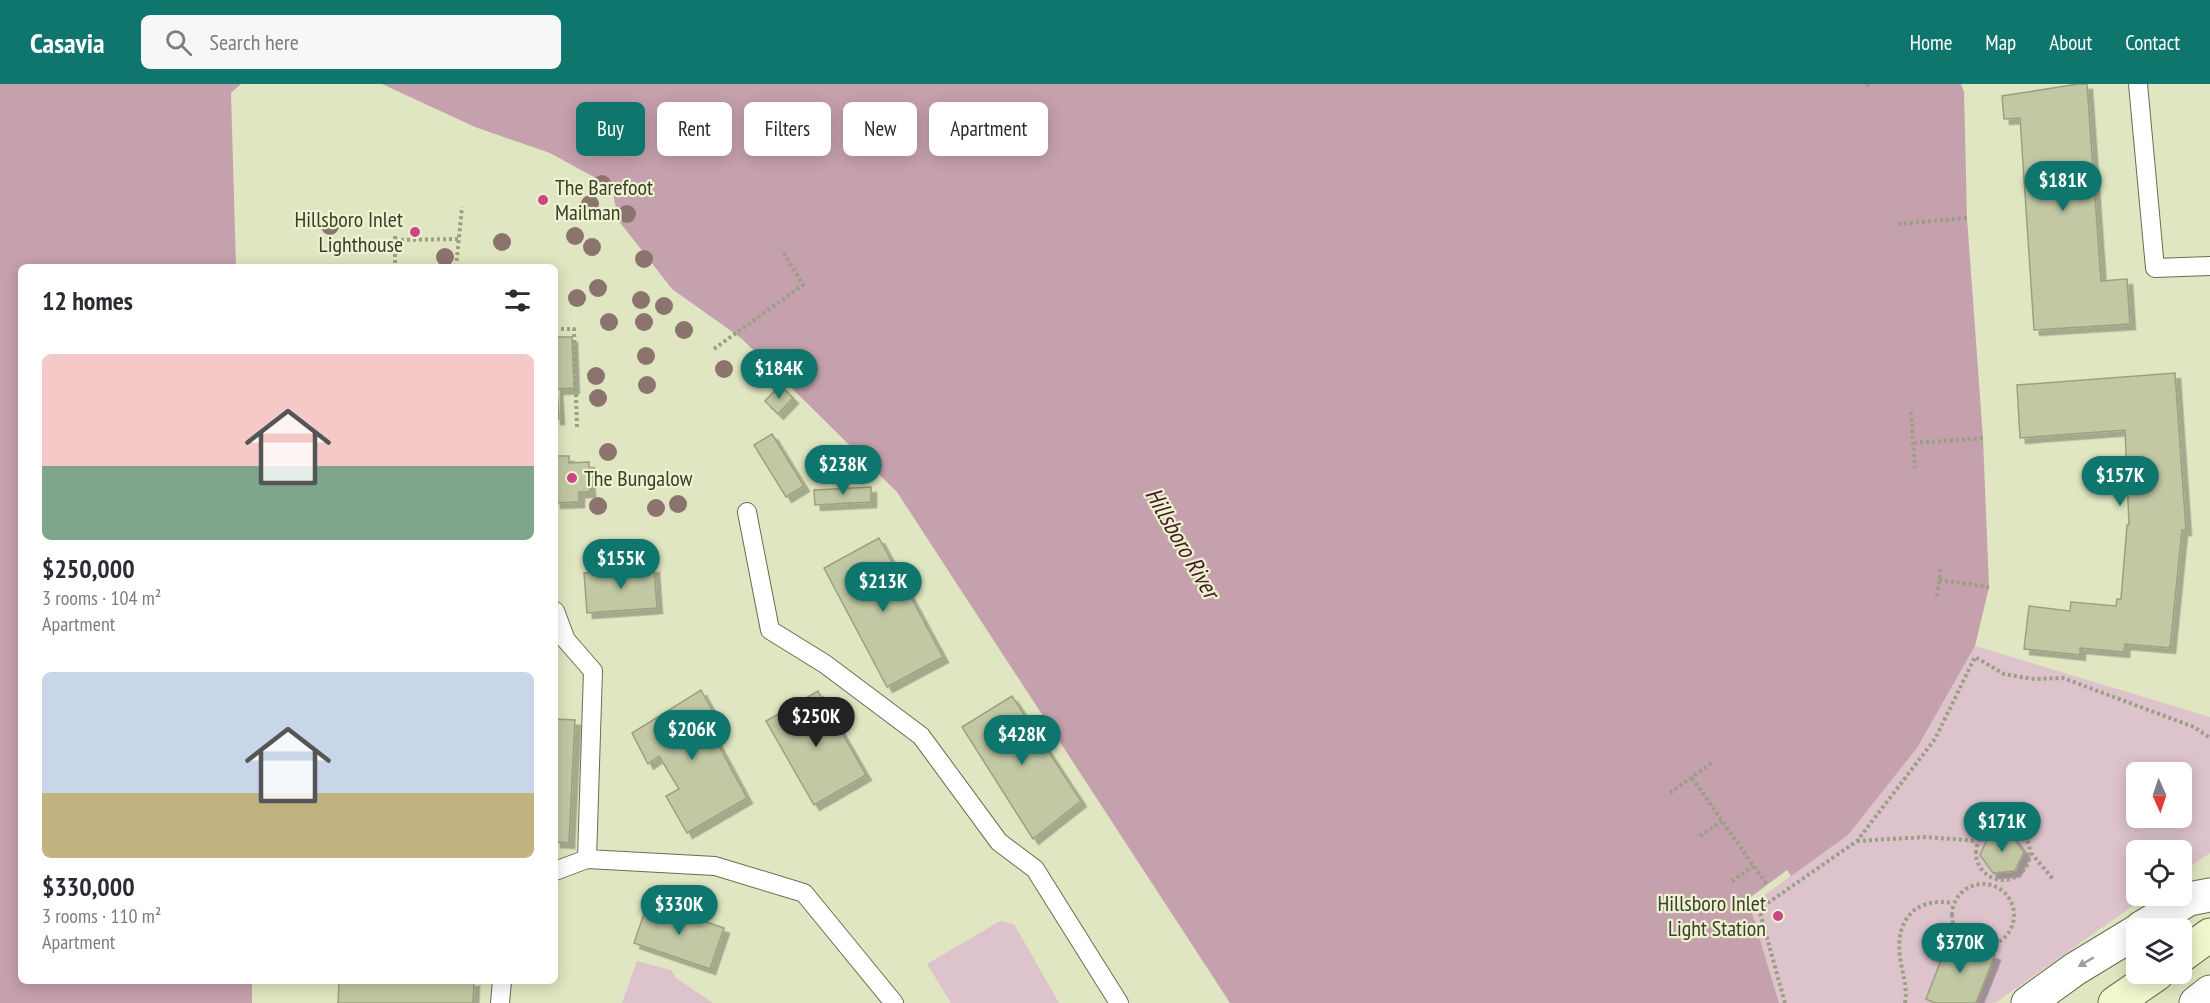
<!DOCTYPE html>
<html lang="en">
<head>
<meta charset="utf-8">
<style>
  body { margin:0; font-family:"PT Sans Narrow",sans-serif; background:#f7f7f7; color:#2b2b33; height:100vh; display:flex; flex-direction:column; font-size:22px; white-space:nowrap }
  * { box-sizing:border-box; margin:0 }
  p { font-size:20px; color:#7c7c81 }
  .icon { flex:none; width:33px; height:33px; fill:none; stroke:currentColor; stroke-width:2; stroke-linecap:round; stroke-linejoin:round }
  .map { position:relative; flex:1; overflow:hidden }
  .details { position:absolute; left:18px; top:180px; width:540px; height:720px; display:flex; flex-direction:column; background:#fff; border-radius:9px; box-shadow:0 3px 15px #0003 }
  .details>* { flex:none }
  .banner { position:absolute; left:576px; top:18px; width:570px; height:54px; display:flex; gap:12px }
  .needle { width:39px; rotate:177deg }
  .buttons { position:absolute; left:2126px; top:678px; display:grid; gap:12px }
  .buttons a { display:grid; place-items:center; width:66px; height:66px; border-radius:9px; background:#fff; box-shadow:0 3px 15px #0003; font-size:30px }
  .price { position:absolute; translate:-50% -51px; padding:0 14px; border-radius:21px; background:#0f766e; color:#fff; font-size:20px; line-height:39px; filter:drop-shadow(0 2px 3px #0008) }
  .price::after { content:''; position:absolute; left:50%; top:36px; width:18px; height:14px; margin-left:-9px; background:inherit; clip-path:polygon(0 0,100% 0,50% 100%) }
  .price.selected { background:#222; color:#fff }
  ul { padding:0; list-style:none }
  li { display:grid; align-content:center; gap:12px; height:318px; padding:0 24px }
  li span { display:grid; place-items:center; height:186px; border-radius:9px; color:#555 }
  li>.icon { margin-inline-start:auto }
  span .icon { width:108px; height:108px; fill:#fffc; stroke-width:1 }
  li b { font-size:26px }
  h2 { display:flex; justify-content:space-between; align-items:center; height:72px; padding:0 24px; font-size:26px }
  .tag { padding:0 21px; border-radius:9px; background:#fff; box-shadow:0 3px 15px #0003; font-size:21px; line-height:54px }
  .tag.selected { background:#0f766e; color:#fff }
  header { display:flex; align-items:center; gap:36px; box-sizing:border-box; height:84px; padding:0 30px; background:#0f766e; color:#fff }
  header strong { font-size:28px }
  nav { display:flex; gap:33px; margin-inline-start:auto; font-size:21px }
  .search { width:420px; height:54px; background:#f7f7f7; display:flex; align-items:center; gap:15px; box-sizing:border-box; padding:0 21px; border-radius:9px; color:#7c7c81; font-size:22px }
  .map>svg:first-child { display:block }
  .green { fill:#ddc3cc; fill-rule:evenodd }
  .water { fill:#c5a1ad }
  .pier { fill:#e0e6c1 }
  .building { fill:#c2c8a4; stroke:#9ba17f; stroke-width:1.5; filter:url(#shadow) }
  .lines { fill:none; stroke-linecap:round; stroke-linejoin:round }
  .lane-casing { stroke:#696f4e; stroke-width:20 }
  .street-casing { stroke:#696f4e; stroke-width:35 }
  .secondary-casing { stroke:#696f4e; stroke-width:35 }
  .path { stroke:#9b9f84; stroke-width:4; stroke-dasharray:3 3; stroke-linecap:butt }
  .lane { stroke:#fff; stroke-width:18 }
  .street { stroke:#fff; stroke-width:33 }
  .secondary { stroke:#f1f6cc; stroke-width:33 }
  .tree { fill:#8b746e }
  .oneway { fill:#9d9e97 }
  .poi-dot { fill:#cc4584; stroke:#edf3ce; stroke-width:2 }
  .labels { text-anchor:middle; stroke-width:4.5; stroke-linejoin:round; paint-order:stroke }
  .poi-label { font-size:22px; fill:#3b3d2f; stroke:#edf3ce; text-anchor:start }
  .water-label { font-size:24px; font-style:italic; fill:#48192d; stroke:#edf3ce }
</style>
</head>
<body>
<header>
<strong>Casavia</strong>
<div class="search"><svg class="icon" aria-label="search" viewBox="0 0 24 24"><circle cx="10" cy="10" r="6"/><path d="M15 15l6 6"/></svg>Search here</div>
<nav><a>Home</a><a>Map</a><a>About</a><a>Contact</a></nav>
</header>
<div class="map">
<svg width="2210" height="919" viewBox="0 0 2210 919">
  <defs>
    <filter id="shadow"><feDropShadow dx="5.5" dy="5.5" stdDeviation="0" flood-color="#0004"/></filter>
  </defs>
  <rect width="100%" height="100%" fill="#e0e6c1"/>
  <path class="green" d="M 1975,562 L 2210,633 L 2210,769 L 2181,789 L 2181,766 L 2136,766 L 2136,812 L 2147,812 L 1995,919 L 1779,919 L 1750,822 L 1848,751 L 1917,664 ZM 2136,688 L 2181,688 L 2181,734 L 2136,734 Z
    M 1000,837 L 1014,840 L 1059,919 L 951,919 L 927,880 Z
    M 637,877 L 671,886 L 676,894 L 713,919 L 622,919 Z"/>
  <path class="water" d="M 0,0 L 241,0 L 231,9 L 236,183 L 21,183 L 21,897 L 252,897 L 252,919 L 0,919 Z
    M 382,0 L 1961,0 L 1964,8 L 1967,134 L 1983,354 L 1989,503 L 1975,562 L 1917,664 L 1848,751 L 1750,822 L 1779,919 L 1230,919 L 897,408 L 741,254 L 672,205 L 618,136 L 612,103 L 550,69 L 475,43 Z"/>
  <path class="pier" d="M 1787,786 L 1791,792 L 1753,820 L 1748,815 Z"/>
  <path class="building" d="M 2078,0 L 2087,0 L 2101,197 L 2127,195 L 2130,240 L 2034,246 L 2020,34 L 2004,35 L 2002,12 Z
    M 555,253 L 572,253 L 574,304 L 557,305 L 559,335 L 555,335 Z
    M 2175,289 L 2186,446 L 2182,446 L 2170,564 L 2125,560 L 2124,568 L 2080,564 L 2080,571 L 2024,565 L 2029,522 L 2070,527 L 2071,518 L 2116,522 L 2117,515 L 2121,515 L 2127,441 L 2129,441 L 2125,346 L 2020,354 L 2017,301 Z
    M 780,301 L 793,314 L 778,330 L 765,317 Z
    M 772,350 L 804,402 L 786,413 L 754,361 Z
    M 555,372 L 569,372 L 569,379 L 589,378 L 590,408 L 579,408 L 579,418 L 555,419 Z
    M 871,403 L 871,418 L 815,421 L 814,406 Z
    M 879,454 L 943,573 L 887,603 L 824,484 Z
    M 654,483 L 657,524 L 587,529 L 584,489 Z
    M 701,606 L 720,641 L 711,647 L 747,714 L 687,749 L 666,712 L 679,705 L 659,672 L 648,680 L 632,649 Z
    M 818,607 L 866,691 L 814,721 L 766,637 Z
    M 1012,612 L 1081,717 L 1033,755 L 962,643 Z
    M 555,635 L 575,636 L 569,759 L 555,758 Z
    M 2010,749 L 2024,768 L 2015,787 L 1993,789 L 1980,771 L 1989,751 Z
    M 648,818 L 724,844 L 710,885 L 634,859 Z
    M 1950,853 L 1995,871 L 1976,919 L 1935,919 L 1926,915 Z
    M 339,897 L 474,897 L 473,919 L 338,919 Z"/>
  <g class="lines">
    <defs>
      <path id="lane" d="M 2138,0 L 2155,184 L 2210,182
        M 747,428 L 770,546 L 825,580 L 921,652 L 999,758 L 1035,785 L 1119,919
        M 555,527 L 566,556 L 593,587 L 587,775
        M 555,787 L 587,775 L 715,782 L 804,809 L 894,919
        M 500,919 L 502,897"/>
      <path id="street" d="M 2141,844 L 2189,815 L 2210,811
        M 2028,919 L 2075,885 L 2136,848
        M 2196,919 L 2210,908"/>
      <path id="secondary" d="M 2181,872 L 2210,851
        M 2115,919 L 2157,890"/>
    </defs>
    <use href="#lane" class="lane-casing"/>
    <use href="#street" class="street-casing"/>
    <use href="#secondary" class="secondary-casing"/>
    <path class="path" d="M 1867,0 L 1868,3
      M 1898,140 L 1967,134
      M 395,152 L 395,183
      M 395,156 L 459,155
      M 456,183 L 462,123
      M 555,245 L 574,245 L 577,344
      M 714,265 L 803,201 L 782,166
      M 1911,328 L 1915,384
      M 1914,359 L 1983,354
      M 1939,496 L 1989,503
      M 1937,512 L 1941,483
      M 1692,694 L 1767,801
      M 1670,709 L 1714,677
      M1976 769a27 27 0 1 1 54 0a27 27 0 1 1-54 0Z
      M 1700,752 L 1722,737
      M 1857,757 L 1926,753 L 1977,757
      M 2031,769 L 2053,795
      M 1732,797 L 1753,782
      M1952 831a31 31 0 1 1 62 0a31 31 0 1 1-62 0Z
      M 1785,919 L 1759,825 L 1857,757 L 1935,655 L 1975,573 L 2004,590 L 2033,595 L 2063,594 L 2194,643 L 2210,654
      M 1905,919 C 1908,903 1902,889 1900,873 C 1895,835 1916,813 1953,819"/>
    <use href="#lane" class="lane"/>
    <use href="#street" class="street"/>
    <use href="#secondary" class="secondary"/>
  </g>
  <g class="tree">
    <circle cx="602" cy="100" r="9"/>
    <circle cx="590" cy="120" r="9"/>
    <circle cx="627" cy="130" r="9"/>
    <circle cx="330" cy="142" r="9"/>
    <circle cx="575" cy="152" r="9"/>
    <circle cx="502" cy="158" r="9"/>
    <circle cx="592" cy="163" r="9"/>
    <circle cx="445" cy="173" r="9"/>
    <circle cx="644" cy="175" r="9"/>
    <circle cx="598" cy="204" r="9"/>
    <circle cx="577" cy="214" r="9"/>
    <circle cx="641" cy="216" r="9"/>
    <circle cx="664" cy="222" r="9"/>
    <circle cx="609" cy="238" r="9"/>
    <circle cx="644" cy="238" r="9"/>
    <circle cx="684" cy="246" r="9"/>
    <circle cx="646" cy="272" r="9"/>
    <circle cx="724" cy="285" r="9"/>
    <circle cx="596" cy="292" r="9"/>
    <circle cx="647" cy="301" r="9"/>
    <circle cx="598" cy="314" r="9"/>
    <circle cx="608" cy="368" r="9"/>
    <circle cx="678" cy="420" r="9"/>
    <circle cx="598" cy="422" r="9"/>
    <circle cx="656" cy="424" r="9"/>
  </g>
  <defs><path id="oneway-solid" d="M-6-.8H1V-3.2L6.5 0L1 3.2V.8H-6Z" transform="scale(1.5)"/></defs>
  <use class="oneway" href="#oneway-solid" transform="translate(2086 878) rotate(149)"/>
  <g class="poi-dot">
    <circle cx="543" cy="116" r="6"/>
    <circle cx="415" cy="148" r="6"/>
    <circle cx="572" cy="394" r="6"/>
    <circle cx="1778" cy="832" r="6"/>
  </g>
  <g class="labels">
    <g class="poi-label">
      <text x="555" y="111">The Barefoot<tspan x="555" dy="25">Mailman</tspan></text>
      <text x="403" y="143" text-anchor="end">Hillsboro Inlet<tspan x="403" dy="25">Lighthouse</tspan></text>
      <text x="584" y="402">The Bungalow</text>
      <text x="1766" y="827" text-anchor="end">Hillsboro Inlet<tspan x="1766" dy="25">Light Station</tspan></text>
    </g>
    <g class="water-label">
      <text transform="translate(1182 459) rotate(60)" y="8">Hillsboro River</text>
    </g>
  </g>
</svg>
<div class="buttons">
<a><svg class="needle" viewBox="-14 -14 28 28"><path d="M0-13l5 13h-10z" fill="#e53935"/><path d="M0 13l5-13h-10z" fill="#7c7c81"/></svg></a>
<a><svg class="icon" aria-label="locate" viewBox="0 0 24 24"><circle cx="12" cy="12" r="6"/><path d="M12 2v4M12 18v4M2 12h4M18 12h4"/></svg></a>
<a><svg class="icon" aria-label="layers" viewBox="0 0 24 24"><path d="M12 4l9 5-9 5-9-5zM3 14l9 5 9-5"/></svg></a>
</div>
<b class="price" style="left:2063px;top:128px">$181K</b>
<b class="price" style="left:779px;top:316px">$184K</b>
<b class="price" style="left:843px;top:412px">$238K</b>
<b class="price" style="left:2120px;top:423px">$157K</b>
<b class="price" style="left:621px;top:506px">$155K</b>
<b class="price" style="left:883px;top:529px">$213K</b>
<b class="price selected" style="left:816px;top:664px">$250K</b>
<b class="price" style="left:692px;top:677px">$206K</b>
<b class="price" style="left:1022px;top:682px">$428K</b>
<b class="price" style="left:2002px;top:769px">$171K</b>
<b class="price" style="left:679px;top:852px">$330K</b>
<b class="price" style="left:1960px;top:890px">$370K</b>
<div class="banner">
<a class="tag selected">Buy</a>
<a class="tag">Rent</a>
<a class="tag">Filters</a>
<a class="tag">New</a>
<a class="tag">Apartment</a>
</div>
<section class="details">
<h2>12 homes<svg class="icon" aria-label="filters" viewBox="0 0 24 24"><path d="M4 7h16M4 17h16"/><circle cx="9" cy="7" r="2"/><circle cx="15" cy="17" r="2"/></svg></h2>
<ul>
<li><span style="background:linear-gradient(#f6c9c9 60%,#7fa58c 0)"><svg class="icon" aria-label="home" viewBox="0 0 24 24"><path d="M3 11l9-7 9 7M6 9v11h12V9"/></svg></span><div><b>$250,000</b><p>3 rooms · 104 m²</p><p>Apartment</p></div></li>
<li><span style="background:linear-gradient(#c9d6e8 65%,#c2b280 0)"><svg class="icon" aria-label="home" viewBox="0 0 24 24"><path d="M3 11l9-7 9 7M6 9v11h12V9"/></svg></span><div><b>$330,000</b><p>3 rooms · 110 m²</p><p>Apartment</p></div></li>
</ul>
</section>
</div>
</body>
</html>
